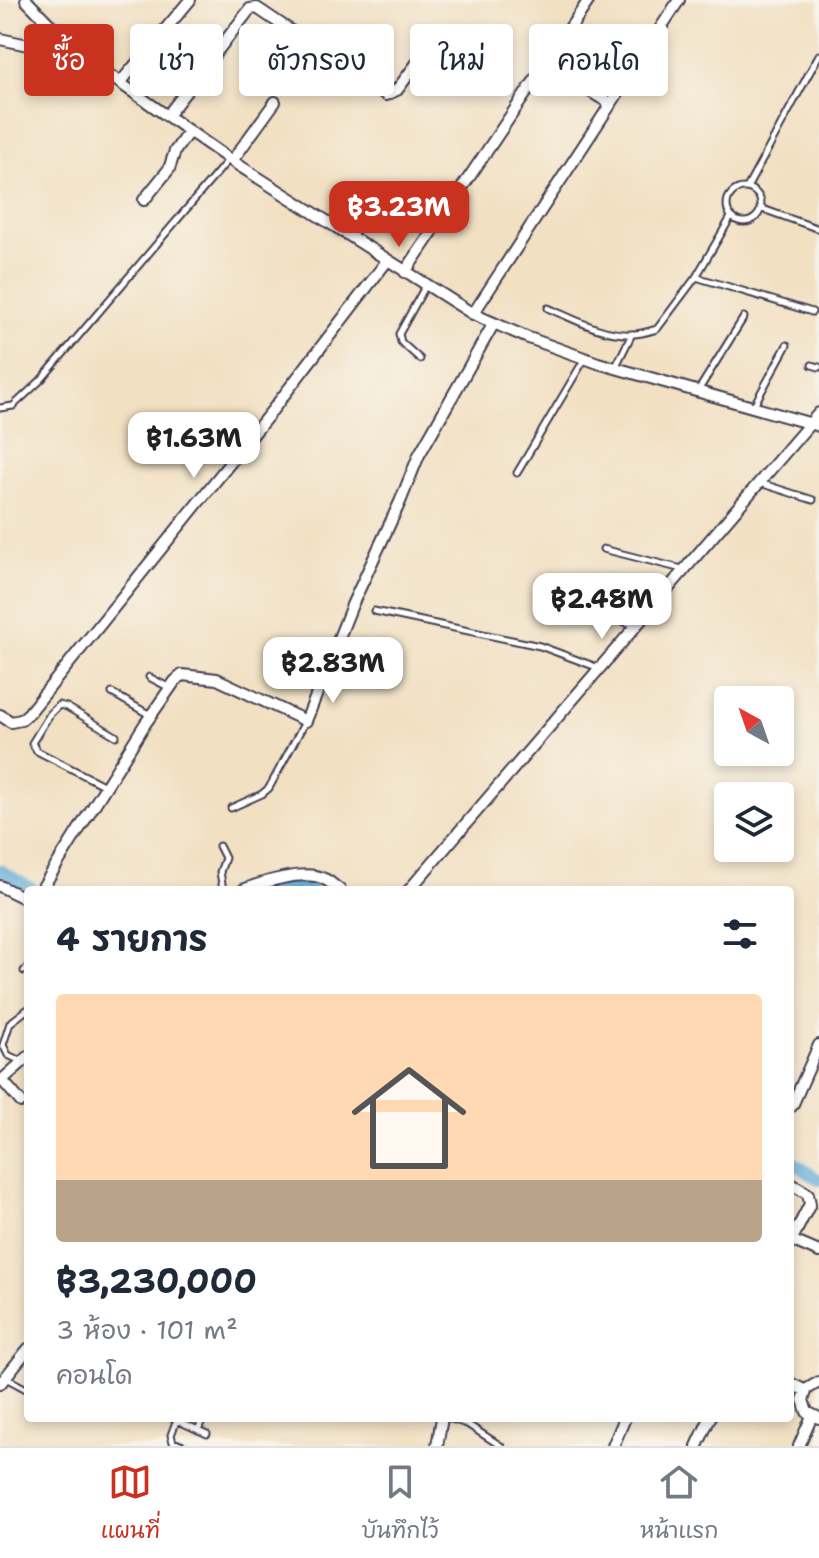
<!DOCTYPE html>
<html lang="th">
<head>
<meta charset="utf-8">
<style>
  body { margin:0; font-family:"Shantell Sans","Playpen Sans Thai",sans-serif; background:#f2f2f3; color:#1f2937; height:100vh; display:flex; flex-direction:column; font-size:30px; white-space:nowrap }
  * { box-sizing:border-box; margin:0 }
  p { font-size:26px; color:#747a83 }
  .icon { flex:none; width:44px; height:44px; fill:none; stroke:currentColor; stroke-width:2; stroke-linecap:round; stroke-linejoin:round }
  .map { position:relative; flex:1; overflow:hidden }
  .details { position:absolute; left:24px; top:886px; width:770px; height:536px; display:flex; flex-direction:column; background:#fff; border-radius:8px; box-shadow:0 4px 12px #0003 }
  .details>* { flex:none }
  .guide { position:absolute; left:24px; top:24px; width:772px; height:72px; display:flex; gap:16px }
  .needle { width:52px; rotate:320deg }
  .tools { position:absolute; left:714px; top:686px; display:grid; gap:16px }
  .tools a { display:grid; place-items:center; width:80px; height:80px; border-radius:8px; background:#fff; box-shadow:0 4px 12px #0003; font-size:40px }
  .price { position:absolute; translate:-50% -68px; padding:0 18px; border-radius:16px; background:#fff; color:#222; font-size:26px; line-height:52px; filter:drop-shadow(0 2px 4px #0008) }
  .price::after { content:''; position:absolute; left:50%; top:48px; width:24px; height:18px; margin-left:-12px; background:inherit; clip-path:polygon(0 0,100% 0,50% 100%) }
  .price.active { background:#c8321e; color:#fff }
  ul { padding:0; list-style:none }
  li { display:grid; align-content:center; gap:16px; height:424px; padding:0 32px }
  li+li { border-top:2px solid #e0e1e3 }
  li span { display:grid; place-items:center; height:248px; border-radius:8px; color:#555 }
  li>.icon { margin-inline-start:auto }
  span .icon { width:144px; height:144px; fill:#fffc; stroke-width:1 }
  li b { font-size:34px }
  h2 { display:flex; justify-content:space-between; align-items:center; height:96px; padding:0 32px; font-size:34px }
  .pill { padding:0 28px; border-radius:8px; background:#fff; box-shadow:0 4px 12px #0003; font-size:28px; line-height:72px }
  .pill.active { background:#c8321e; color:#fff }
  .menu { display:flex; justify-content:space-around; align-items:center; height:112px; border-top:2px solid #e0e1e3; background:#fff; font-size:22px; color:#747a83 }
  .menu a { display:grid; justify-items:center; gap:4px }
  .menu .active { color:#c8321e }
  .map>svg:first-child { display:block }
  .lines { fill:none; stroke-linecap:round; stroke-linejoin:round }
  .canal { stroke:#5faad7; stroke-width:12 }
  .service-casing { stroke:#413e4f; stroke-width:9 }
  .minor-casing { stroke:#413e4f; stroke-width:14 }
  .service { stroke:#fff; stroke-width:5 }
  .minor { stroke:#fff; stroke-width:10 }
</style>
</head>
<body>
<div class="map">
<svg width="819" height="1446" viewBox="0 0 819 1446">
  <rect width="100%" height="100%" fill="#f7f3e8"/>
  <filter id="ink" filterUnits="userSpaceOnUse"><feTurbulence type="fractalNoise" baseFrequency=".0125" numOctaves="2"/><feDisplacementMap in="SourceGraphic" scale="16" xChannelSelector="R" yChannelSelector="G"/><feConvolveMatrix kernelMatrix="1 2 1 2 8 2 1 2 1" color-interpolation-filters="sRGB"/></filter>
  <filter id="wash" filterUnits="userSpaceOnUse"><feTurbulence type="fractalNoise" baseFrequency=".006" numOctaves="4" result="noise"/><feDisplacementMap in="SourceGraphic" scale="32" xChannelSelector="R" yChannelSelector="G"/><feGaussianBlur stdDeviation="1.8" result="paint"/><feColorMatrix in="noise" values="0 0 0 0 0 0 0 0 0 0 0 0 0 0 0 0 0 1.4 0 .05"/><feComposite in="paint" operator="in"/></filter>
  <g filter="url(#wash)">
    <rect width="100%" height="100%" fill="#f2e0c3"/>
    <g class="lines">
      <path class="canal" d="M 0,870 L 34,890
        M 270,890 L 305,884 L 312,890
        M 790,1160 L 819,1180"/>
    </g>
  </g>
  <g filter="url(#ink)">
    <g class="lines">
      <defs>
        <path id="service" d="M 747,188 L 819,55
          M727 205a17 17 0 1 1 34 0a17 17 0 1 1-34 0Z
          M 760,208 L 819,229
          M 696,277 L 812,312
          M 548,308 C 574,319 604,336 633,334 C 641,334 650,331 657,329 L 696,277 L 731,217
          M 420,359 L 401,342 L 399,334 L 426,285
          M 812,365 L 819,367
          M 615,368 L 632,334
          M 698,391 L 744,317
          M 753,407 L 787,345
          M 0,408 L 13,406 L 41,380 L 229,159
          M 517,473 L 584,360
          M 760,483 L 813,500
          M 603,549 L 682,569
          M 576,584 L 574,596 L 581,610 L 636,625
          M 374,611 L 540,646 L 599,668
          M 149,677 L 170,688
          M 112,693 L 150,715
          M 105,786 L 37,751 L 32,743 L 50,714 L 59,705 L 67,707 L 116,736
          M 231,808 L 262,794 L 269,788 L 305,722
          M 219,846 L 225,858 L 220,872 L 223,890
          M 24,971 L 28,968
          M 23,1062 L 8,1055 L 3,1045 L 10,1023 L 28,1009
          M 6,1378 L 28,1390
          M 172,1418 L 207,1434
          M 448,1418 L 467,1424 L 501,1446
          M 177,1419 L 171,1435 L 173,1442 L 183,1446
          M 198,1430 L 203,1418"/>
        <path id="minor" d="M 26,0 L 67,42 L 120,83 L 232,161 L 473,314 L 526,337 L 598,363 L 819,426
          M 0,39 L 28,45 L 50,24
          M 545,64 L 611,104
          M 120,83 L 190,0
          M 167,116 L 250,9 L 257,8 L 386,95 L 397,90 L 432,43
          M 232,161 L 275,102
          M 144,200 L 169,169 L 175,151 L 189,131
          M 405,272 L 589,0
          M 473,314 L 679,0
          M 0,715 L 11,722 L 21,720 L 29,713 L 271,412 L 387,261
          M 0,886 L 28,900
          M 41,890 L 145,724 L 175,681 L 182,675 L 217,679 L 306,721 L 352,605 L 400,502 L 419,455 L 494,323
          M 243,890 C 263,882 304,869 324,879 C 330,881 335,887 340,890
          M 409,890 L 819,413
          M 21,1102 L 2,1080 L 28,1057
          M 792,1106 L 819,1045
          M 790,1183 L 808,1194 L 810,1204 L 790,1243
          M 791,1240 L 819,1252
          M 819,1382 L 807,1389 L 803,1400 L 807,1412 L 819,1418
          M 790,1383 L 806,1391
          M 0,1384 L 28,1349
          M 437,1446 L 442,1418
          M 613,1446 L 625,1418
          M 697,1446 L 710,1418
          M 799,1446 L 812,1416"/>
      </defs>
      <use href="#service" class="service-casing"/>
      <use href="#minor" class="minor-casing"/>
      <use href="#service" class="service"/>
      <use href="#minor" class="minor"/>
    </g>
  </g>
</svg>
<div class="tools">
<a><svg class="needle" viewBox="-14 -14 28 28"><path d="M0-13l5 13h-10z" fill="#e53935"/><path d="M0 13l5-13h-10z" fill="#747a83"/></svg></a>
<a><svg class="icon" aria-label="layers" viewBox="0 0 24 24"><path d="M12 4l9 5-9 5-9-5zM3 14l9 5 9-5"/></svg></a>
</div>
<b class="price active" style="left:399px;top:249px">฿3.23M</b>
<b class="price" style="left:194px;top:480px">฿1.63M</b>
<b class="price" style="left:602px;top:641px">฿2.48M</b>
<b class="price" style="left:333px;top:705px">฿2.83M</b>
<div class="guide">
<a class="pill active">ซื้อ</a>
<a class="pill">เช่า</a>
<a class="pill">ตัวกรอง</a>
<a class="pill">ใหม่</a>
<a class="pill">คอนโด</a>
</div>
<section class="details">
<h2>4 รายการ<svg class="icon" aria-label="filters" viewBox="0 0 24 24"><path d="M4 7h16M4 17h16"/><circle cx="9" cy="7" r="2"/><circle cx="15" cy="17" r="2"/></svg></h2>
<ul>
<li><span style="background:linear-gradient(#ffd9b3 75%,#b9a48a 0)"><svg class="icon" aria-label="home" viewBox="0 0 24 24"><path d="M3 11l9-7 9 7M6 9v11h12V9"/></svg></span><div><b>฿3,230,000</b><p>3 ห้อง · 101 m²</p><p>คอนโด</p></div></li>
</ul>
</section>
</div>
<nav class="menu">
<a class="active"><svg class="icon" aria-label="map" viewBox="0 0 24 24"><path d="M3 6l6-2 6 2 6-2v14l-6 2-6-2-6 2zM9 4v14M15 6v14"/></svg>แผนที่</a>
<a><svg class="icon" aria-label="saved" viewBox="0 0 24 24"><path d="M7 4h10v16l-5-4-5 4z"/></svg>บันทึกไว้</a>
<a><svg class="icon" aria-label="home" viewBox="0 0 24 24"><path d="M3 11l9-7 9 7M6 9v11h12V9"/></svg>หน้าแรก</a>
</nav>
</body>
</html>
